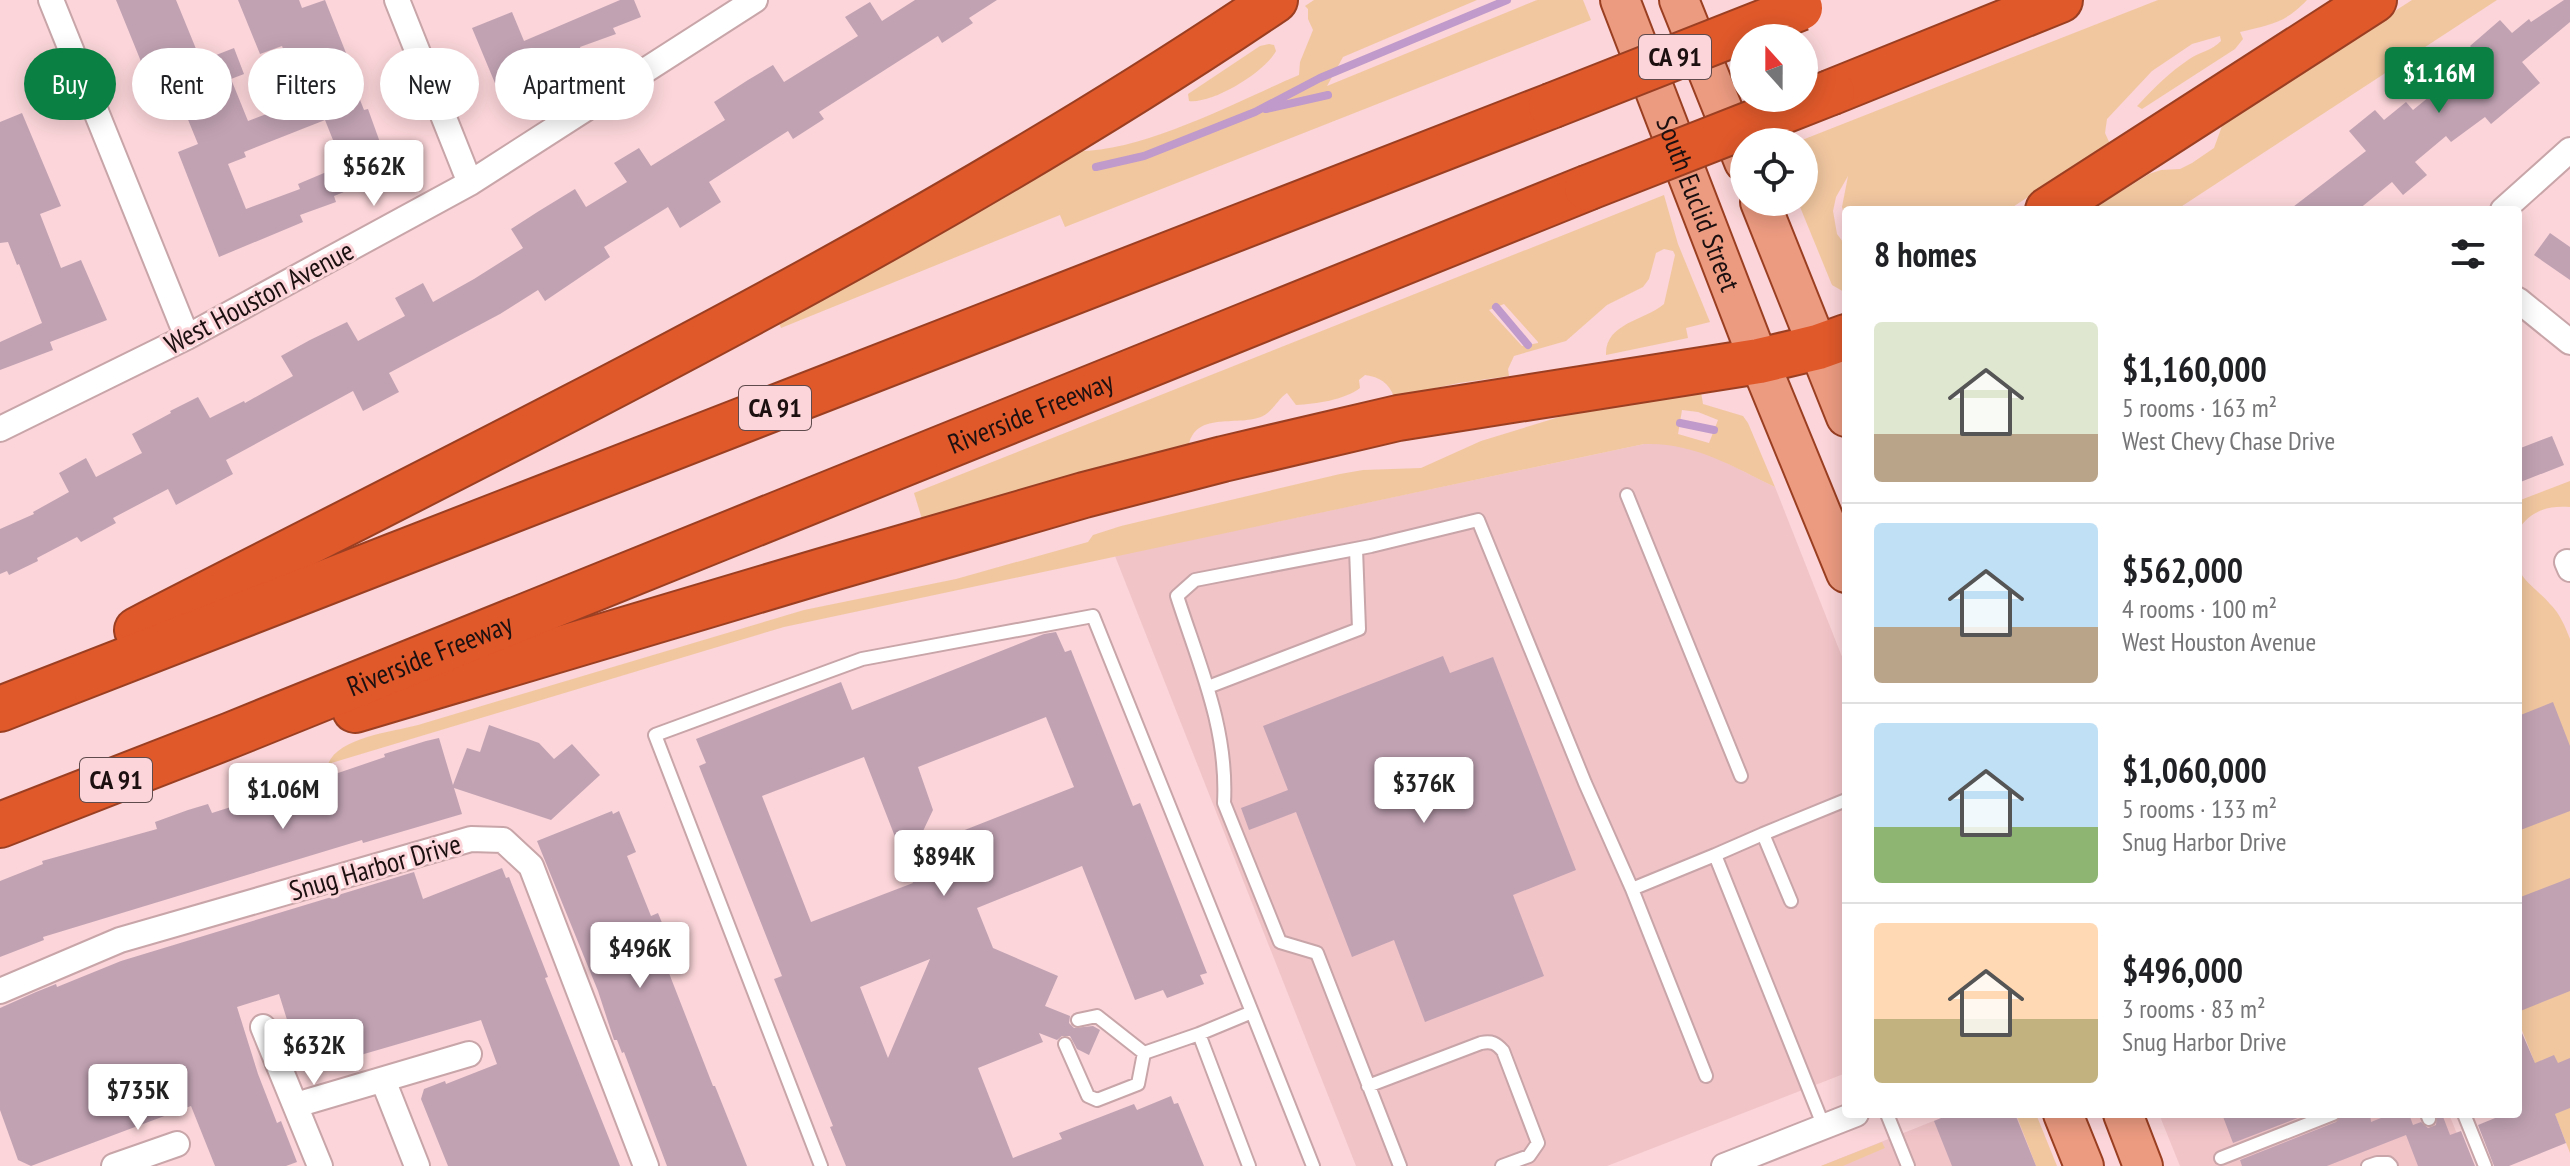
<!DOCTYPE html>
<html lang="en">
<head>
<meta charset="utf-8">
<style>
  body { margin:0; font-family:"PT Sans Narrow",sans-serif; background:#f2f2f2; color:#202124; height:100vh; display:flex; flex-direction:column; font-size:30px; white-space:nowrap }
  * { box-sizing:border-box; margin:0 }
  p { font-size:26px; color:#757577 }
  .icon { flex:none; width:44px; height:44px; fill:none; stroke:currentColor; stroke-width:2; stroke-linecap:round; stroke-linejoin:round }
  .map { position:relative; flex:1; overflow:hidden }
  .panel { position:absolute; left:1842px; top:206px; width:680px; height:912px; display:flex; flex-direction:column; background:#fff; border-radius:8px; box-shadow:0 4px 20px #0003 }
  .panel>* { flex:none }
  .banner { position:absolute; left:24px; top:48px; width:760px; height:72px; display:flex; gap:16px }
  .needle { width:52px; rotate:339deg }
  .buttons { position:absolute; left:1730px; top:24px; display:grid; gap:16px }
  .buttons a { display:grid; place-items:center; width:88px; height:88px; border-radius:50%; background:#fff; box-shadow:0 4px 20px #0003; font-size:40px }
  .price { position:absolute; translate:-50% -68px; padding:0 18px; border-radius:8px; background:#fff; color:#222; font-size:26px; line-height:52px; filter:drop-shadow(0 2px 4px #0008) }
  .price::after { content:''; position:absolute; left:50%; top:48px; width:24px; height:18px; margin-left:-12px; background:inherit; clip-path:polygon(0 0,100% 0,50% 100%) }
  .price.on { background:#0b8043; color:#fff }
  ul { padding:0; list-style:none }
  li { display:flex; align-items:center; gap:24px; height:200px; padding:0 32px }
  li+li { border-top:2px solid #e0e0e0 }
  li span { display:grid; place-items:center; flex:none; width:224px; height:160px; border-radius:8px; color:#555 }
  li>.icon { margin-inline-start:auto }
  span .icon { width:96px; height:96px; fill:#fffc; stroke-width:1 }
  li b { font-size:34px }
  h2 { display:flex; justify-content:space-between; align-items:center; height:96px; padding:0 32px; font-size:34px }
  .tag { padding:0 28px; border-radius:36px; background:#fff; box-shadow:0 4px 20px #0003; font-size:28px; line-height:72px }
  .tag.on { background:#0b8043; color:#fff }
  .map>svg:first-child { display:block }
  .built { fill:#f1c4c8 }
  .green { fill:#f1c7a0; fill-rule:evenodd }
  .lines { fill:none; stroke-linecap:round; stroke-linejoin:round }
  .stream { stroke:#bf9aca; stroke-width:8 }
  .building { fill:#c1a2b3; fill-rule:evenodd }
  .lane-casing { stroke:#c8a5a8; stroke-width:16 }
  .street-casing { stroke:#c8a5a8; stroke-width:28 }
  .primary-casing { stroke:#9b3f22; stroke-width:42 }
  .highway-casing { stroke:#9b3f22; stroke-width:48 }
  .lane { stroke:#fff; stroke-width:12 }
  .street { stroke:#fff; stroke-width:24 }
  .primary { stroke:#ec9b80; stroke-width:38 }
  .highway { stroke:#e0592b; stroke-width:44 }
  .highway-bridge-casing { stroke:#9b3f22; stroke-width:48; stroke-linecap:butt }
  .highway-bridge { stroke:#e0592b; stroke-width:44 }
  .labels { text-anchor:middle; stroke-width:6; stroke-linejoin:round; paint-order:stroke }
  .shield { fill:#fbd5d9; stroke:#5f4b4d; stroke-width:2 }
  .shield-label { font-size:26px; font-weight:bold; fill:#1c1011 }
  .street-label { font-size:28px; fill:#1c1011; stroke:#fbd5d9 }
</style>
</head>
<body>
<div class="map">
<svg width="2570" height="1166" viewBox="0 0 2570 1166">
  <rect width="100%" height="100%" fill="#fbd5d9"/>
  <path class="built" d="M 1668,443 L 1707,453 L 1775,487 L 1846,667 L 1846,1073 L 1607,1166 L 1356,1166 L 1115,556 L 1644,444 Z
    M 1951,1114 L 2016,1114 L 2036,1166 L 1821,1166 Z
    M 2159,1114 L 2449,1114 L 2470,1166 L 2180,1166 Z"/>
  <path class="green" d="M 1314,0 L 1477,0 L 1343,57 L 1327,86 L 1537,0 L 1583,0 L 1591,20 L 1065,227 L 1060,215 L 781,328 L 777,318 L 1074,151 C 1142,153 1235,102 1299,75 L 1300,62 L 1313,30 L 1308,19 L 1308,9 L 1305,6 Z
    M 2158,0 L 2307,0 C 2284,24 2271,24 2240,32 L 2243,39 L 2235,49 L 2142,109 L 2137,106 L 2140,103 C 2155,87 2170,72 2188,60 C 2199,52 2212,51 2221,41 L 2220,36 L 2192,44 L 2152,71 L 2107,119 L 2105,133 L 2110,144 L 2008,210 L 1846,210 L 1846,220 L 1842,207 L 1848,176 L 1836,197 L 1833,211 L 1837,234 L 1846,246 L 1846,293 L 1832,285 L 1798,202 L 1804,202 L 1804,142 L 1797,142 Z
    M 2412,0 L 2497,0 L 2176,210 L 2091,210 L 2149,174 L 2161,170 L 2180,169 L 2192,163 L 2214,148 L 2222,126 L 2237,113 Z
    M 1269,44 L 1274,45 L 1276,51 C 1265,72 1213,104 1189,101 L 1188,94 L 1260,46 Z
    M 1664,195 L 1678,244 L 1710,322 L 1686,328 L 1688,338 L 1606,355 C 1605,323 1644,321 1664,304 L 1675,255 L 1673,251 L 1664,249 L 1656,253 L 1649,279 L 1643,287 L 1607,305 L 1566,341 L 1514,356 L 1508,369 L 1509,376 L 1459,383 L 1394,397 C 1389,383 1380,377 1365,375 L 1359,380 L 1360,388 C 1344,400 1316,404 1296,405 L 1287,393 C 1278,399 1273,411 1263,416 C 1239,427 1197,411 1189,444 L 1035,485 L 922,519 L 914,493 ZM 1504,304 L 1538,342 L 1538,343 L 1522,346 L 1489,310 Z
    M 1701,392 L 1703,404 L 1743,416 L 1748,423 L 1775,487 C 1732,466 1693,442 1644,444 L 784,627 L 328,764 C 339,737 392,732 418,725 L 804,610 L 956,579 L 1088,542 L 1093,535 L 1121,526 L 1340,474 L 1363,470 L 1421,468 L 1481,441 L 1582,410 ZM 1682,410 L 1698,412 L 1718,420 L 1709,443 L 1678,434 Z
    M 2570,481 L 2570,507 C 2548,505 2530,511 2518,530 L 2518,501 Z
    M 2518,569 C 2526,584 2539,591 2550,604 C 2560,614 2565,626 2570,639 L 2570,1153 L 2518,1020 Z
    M 2016,1114 L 2036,1114 L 2057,1166 L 2036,1166 Z
    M 1882,1142 L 1885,1148 L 1843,1166 L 1821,1166 Z"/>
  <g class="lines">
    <path class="stream" d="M 1266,109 L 1328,95
      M 1096,167 L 1144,156 L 1255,112 L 1320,78 L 1507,0
      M 1496,307 L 1528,345
      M 1680,423 L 1714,430"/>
  </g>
  <path class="building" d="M 116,0 L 176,0 L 201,61 L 234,48 L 244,74 L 231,79 L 248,121 L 303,100 L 282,46 L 260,54 L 238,0 L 299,0 L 302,8 L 325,0 L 350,63 L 346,64 L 364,110 L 368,109 L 391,173 L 334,196 L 336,202 L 300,215 L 303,222 L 219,257 L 178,152 L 198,144 L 173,83 L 153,91 ZM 325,120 L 343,165 L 298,184 L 300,189 L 246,209 L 228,164 L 246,157 L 244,152 Z
    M 620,0 L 634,0 L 641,17 L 613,28 L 616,34 L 580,47 L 583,55 L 557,64 L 558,66 L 497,88 L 472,28 L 512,12 L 524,41 Z
    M 915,0 L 997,0 L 969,18 L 973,23 L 942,43 L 938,36 L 819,112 L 824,119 L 793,139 L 788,131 L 709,182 L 721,202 L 680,228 L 668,207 L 604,247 L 610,257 L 545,301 L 538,290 L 500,314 L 389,373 L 399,392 L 363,411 L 353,391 L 226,460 L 233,474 L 176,505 L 168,489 L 113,518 L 116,523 L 81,542 L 77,537 L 37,558 L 38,561 L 9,575 L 7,571 L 0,574 L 0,529 L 34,514 L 33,512 L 69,492 L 59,473 L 86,458 L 96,477 L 142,453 L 132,434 L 171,413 L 170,411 L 198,397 L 210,418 L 244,401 L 245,403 L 293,376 L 281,356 L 310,340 L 347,322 L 358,341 L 405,316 L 395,298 L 423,283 L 433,302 L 474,279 L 523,248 L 511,229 L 539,211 L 575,189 L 586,207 L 627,182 L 614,163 L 639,148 L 651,166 L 725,120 L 714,102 L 748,80 L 773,65 L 784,82 L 858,36 L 845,17 L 870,2 L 882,21 Z
    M 2564,0 L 2570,0 L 2570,22 L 2522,62 L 2540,83 L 2491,124 L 2485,117 L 2451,142 L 2446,136 L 2415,162 L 2427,175 L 2403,195 L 2392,182 L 2358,210 L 2289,210 L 2366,151 L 2349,131 L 2375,110 L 2384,120 L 2406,102 L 2413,110 L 2479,56 L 2470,46 L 2500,20 L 2512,33 L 2529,19 L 2531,22 Z
    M 22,113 L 61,206 L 40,214 L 61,268 L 81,260 L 107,320 L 50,342 L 53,350 L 0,370 L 0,342 L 42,323 L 19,264 L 17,265 L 8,242 L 0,243 L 0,122 Z
    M 2550,233 L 2570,247 L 2570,280 L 2534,255 Z
    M 2552,436 L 2564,465 L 2518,483 L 2518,449 Z
    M 1056,632 L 1065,652 L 1071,650 L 1133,806 L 1140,803 L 1207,973 L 1200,975 L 1204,984 L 1167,998 L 1163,990 L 1135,1000 L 1082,866 L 977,908 L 993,948 L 1058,976 L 1045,1006 L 1070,1016 L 1069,1023 L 1074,1028 L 1093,1026 L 1100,1030 L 1089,1055 L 1077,1049 L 1070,1036 L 1062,1036 L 1057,1040 L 1039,1033 L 1043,1042 L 978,1068 L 1013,1158 L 1062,1139 L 1059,1133 L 1134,1104 L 1137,1110 L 1171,1096 L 1174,1104 L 1178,1103 L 1204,1166 L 846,1166 L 830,1127 L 833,1126 L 774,979 L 782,976 L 699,766 L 706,763 L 696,739 L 841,682 L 852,710 L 1044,634 ZM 1046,717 L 1074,787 L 914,850 L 933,810 L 918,767 ZM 864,757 L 913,883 L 811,922 L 762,796 ZM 930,959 L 888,1058 L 860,987 Z
    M 1443,656 L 1450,673 L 1493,657 L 1576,870 L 1513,895 L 1544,976 L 1425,1022 L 1394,940 L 1352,957 L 1296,812 L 1249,830 L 1241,808 L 1288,790 L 1263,726 Z
    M 2553,702 L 2570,746 L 2570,811 L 2518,831 L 2518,716 Z
    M 489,725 L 539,743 L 554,759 L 572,744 L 600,775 L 551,820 L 454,788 L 462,814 L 363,843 L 362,840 L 43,937 L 44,940 L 0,957 L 0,881 L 43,864 L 42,861 L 157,829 L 155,822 L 188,810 L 208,804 L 212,813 L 341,772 L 385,757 L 384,754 L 426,741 L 439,738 L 453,785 L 467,748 L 480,752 Z
    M 612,811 L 613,814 L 619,811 L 636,852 L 627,856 L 651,916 L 658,913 L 674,952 L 670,953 L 675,965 L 667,968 L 713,1086 L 715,1086 L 747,1166 L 667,1166 L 624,1052 L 622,1053 L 617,1040 L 614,1040 L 598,991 L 537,841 Z
    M 502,868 L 506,878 L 509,877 L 548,977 L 545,978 L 620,1166 L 448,1166 L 421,1099 L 424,1089 L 445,1081 L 446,1084 L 497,1064 L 481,1020 L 309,1070 L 302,1065 L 298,1055 L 279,994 L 237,1007 L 258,1074 L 277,1123 L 281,1121 L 297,1162 L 286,1166 L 215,1166 L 191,1106 L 31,1166 L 18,1160 L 0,1110 L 0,1008 L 36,992 L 56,984 L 57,987 L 121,961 L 414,872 L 423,899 Z
    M 2570,878 L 2570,991 L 2518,1012 L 2518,898 Z
    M 2518,1024 L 2535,1063 L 2554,1055 L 2558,1063 L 2570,1058 L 2570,1108 L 2555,1114 L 2566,1143 L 2509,1166 L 2494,1166 L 2478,1125 L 2505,1114 L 2518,1114 Z
    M 1951,1114 L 2015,1114 L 2036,1166 L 1952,1166 L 1934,1121 Z
    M 2222,1114 L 2308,1114 L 2233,1143 Z
    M 2342,1114 L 2370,1114 L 2371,1122 L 2391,1114 L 2409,1114 L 2413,1125 L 2421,1122 L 2428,1128 L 2436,1125 L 2437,1115 L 2442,1114 L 2450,1135 L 2461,1131 L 2475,1166 L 2418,1166 L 2406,1135 L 2327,1166 L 2242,1166 L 2240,1160 L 2336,1122 Z"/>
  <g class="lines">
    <defs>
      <path id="lane" d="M 1627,495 L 1741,776
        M 1208,687 L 1359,629 L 1356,549
        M 1715,855 L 1763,834
        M 1791,901 L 1763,834 L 1846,800
        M 1252,1012 L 1313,1166
        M 1078,1020 L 1097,1016 L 1144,1053
        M 1065,1044 L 1088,1096 L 1097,1100 L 1138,1084 L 1144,1053
        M 1144,1053 L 1199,1034
        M 1706,1076 L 1632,889 L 1715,855 L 1824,1127
        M 1368,1086 L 1481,1043 C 1492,1041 1496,1043 1503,1051 L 1538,1143 L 1529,1156 L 1502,1166
        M 1887,1114 L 1908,1166
        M 2427,1114 L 2429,1119
        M 2464,1114 L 2485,1166
        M 2221,1158 L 2333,1114
        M 821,1166 L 655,735 L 862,659 L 1093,616 L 1252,1012 L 1199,1034 L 1249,1166
        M 1400,1166 L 1317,953 L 1280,942 L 1224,803 C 1228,728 1199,665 1177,596 L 1195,580 L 1371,546 L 1478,520 L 1585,783 L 1632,889
        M 2368,1166 L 2377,1163 L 2388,1163 L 2391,1166"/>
      <path id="street" d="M 51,0 L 187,337
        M 397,0 L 470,183
        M 2503,210 L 2570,150
        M 2518,300 L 2570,342
        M 0,429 L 187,337 L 470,183 L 755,0
        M 2567,562 L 2570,569
        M 0,991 L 120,940 L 471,839 L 503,840 L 531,866 L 646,1166
        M 263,1027 L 320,1166
        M 383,1080 L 417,1166
        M 296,1105 L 469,1054
        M 114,1166 L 177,1144
        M 1724,1166 L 1856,1114"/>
      <g id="primary">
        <path id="s1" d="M 1620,0 L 1759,361 L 1846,573"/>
        <path d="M 1679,0 L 1744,162"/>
        <path d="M 1760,202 L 1846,417"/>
        <path d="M 2063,1114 L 2084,1166"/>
        <path d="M 2123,1114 L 2143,1166"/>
      </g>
      <g id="highway">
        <path d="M 1832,92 L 2060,0"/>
        <path d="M 2048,210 L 2374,0"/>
        <path d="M 137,630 C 521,432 916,243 1275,0"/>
        <path d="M 0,709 L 1551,106"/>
        <path d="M 355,710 L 822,571 L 1084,495 L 1223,459 L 1398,418 L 1759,361 L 1818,347 L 1846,337"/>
        <path id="s2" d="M 0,825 L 231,735 L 1587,188"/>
      </g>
    </defs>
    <use href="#lane" class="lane-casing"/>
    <use href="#street" class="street-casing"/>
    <use href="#primary" class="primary-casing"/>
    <use href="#highway" class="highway-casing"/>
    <use href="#lane" class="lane"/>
    <use href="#street" class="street"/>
    <use href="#primary" class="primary"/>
    <use href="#highway" class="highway"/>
    <defs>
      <path id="highway-bridge" d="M 1551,106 L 1800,8
        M 1587,188 L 1832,92"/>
    </defs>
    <use href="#highway-bridge" class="highway-bridge-casing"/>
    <use href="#highway-bridge" class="highway-bridge"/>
  </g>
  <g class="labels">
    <g class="shield">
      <rect x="1639" y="35" width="72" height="44" rx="6"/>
      <rect x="739" y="386" width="72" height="44" rx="6"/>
      <rect x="80" y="758" width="72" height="44" rx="6"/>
    </g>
    <g class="shield-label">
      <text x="1675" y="66">CA 91</text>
      <text x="775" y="417">CA 91</text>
      <text x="116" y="789">CA 91</text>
    </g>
    <g class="street-label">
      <text dy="10" stroke="none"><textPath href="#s1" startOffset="218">South Euclid Street</textPath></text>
      <text transform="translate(259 297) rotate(-28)" y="10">West Houston Avenue</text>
      <text dy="10" stroke="none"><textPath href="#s2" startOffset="1110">Riverside Freeway</textPath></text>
      <text dy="10" stroke="none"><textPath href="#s2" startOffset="462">Riverside Freeway</textPath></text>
      <text transform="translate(375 867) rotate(-16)" y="10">Snug Harbor Drive</text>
    </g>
  </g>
</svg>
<div class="buttons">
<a><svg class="needle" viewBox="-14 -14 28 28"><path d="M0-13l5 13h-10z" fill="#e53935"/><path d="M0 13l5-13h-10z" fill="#757577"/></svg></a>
<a><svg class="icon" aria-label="locate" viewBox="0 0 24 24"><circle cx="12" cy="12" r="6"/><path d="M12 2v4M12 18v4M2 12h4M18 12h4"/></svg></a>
</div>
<b class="price on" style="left:2439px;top:115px">$1.16M</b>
<b class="price" style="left:374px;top:208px">$562K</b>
<b class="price" style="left:1424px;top:825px">$376K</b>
<b class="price" style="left:283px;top:831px">$1.06M</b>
<b class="price" style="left:944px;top:898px">$894K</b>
<b class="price" style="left:640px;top:990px">$496K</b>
<b class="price" style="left:314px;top:1087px">$632K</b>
<b class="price" style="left:138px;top:1132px">$735K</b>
<div class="banner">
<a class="tag on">Buy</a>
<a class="tag">Rent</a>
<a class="tag">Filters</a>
<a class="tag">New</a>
<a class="tag">Apartment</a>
</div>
<section class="panel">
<h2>8 homes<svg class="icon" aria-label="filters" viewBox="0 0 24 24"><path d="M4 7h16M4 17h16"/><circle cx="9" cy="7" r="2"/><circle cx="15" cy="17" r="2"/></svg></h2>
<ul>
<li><span style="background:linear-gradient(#dfe7d0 70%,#b9a48a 0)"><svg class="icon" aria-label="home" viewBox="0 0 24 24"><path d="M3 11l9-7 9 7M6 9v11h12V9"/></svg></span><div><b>$1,160,000</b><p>5 rooms · 163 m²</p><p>West Chevy Chase Drive</p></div></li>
<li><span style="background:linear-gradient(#bfe0f5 65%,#b9a48a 0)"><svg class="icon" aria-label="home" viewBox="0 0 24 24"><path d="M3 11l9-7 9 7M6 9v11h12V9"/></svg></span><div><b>$562,000</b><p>4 rooms · 100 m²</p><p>West Houston Avenue</p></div></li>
<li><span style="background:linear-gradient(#bfe0f5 65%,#8fb573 0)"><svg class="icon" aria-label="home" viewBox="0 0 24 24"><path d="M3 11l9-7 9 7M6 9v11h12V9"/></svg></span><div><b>$1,060,000</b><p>5 rooms · 133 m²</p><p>Snug Harbor Drive</p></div></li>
<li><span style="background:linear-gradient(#ffd9b3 60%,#c2b280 0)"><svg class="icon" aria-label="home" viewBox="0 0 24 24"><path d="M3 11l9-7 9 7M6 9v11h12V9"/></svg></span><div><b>$496,000</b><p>3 rooms · 83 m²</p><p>Snug Harbor Drive</p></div></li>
</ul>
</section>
</div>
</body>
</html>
